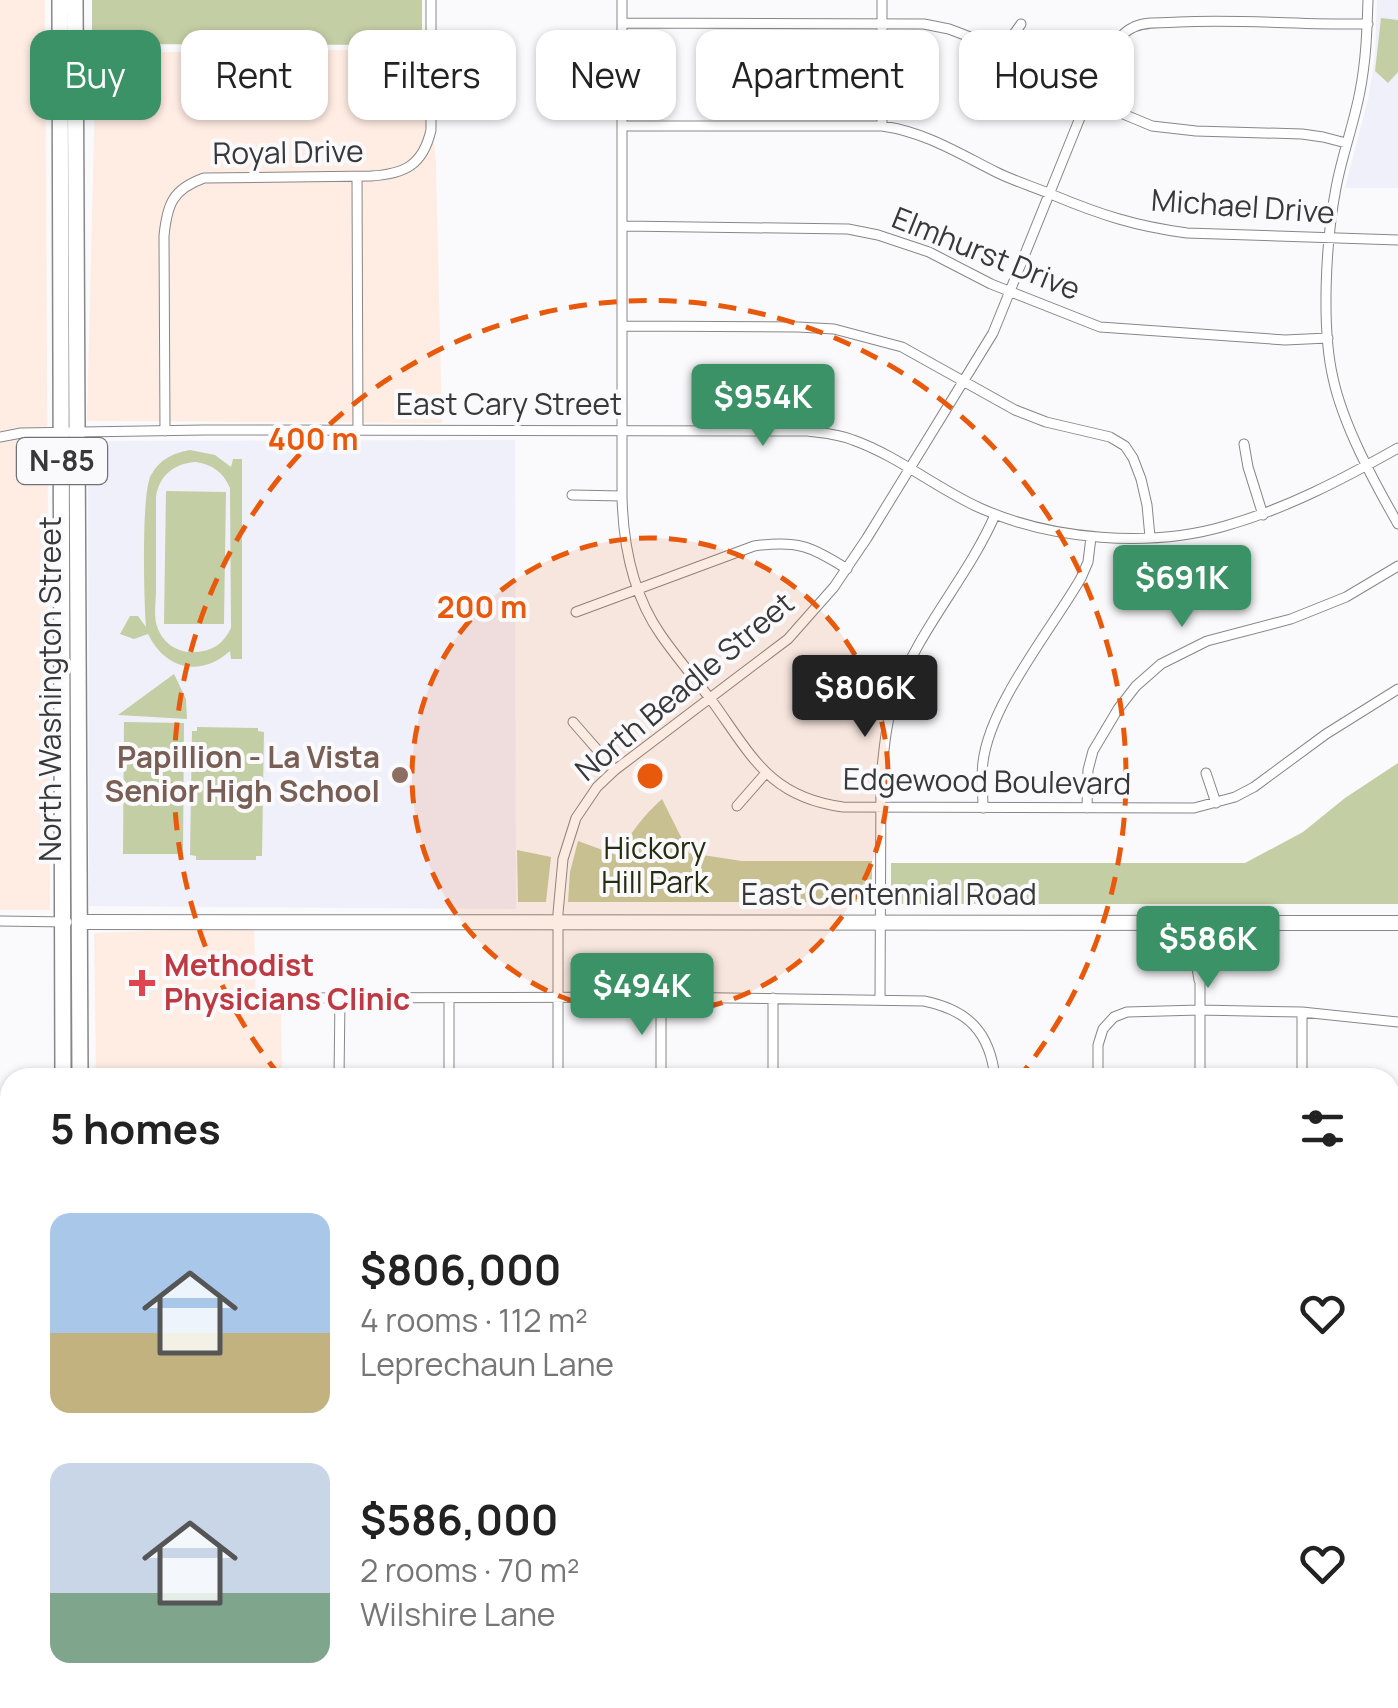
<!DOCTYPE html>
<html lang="en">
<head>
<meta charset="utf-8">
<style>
  body { margin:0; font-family:Manrope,sans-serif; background:#f2f2f2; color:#222; height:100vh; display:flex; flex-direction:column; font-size:38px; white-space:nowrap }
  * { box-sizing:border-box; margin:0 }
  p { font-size:32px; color:#767676 }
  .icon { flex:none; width:55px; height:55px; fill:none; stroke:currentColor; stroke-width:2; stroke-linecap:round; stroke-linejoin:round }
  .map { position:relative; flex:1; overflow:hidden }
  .side { position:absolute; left:0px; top:1068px; width:1400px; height:642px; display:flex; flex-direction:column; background:#fff; border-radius:30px 30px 0 0; box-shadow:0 2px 8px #0004 }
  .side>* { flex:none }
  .hud { position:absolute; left:30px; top:30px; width:1340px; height:90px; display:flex; gap:20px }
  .price { position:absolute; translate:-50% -85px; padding:0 22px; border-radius:10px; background:#3b9266; color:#fff; font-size:32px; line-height:65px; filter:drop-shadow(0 2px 5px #0008) }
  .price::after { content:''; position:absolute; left:50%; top:60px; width:30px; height:22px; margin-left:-15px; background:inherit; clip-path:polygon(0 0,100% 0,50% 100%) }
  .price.selected { background:#222; color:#fff }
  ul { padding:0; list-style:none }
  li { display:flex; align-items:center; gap:30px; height:250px; padding:0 50px }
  li span { display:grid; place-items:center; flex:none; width:280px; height:200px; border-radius:20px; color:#555 }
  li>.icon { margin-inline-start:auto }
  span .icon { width:120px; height:120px; fill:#fffc; stroke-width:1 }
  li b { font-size:42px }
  h2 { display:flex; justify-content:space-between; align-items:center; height:120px; padding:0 50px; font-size:42px }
  .tag { padding:0 35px; border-radius:20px; background:#fff; box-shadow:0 2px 8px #0004; font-size:35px; line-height:90px }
  .tag.selected { background:#3b9266; color:#fff }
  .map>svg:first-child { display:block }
  .commercial { fill:#ffece3 }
  .built { fill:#eff0fa }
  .green { fill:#c4cea4; fill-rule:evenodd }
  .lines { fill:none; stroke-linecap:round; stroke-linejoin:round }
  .street-casing { stroke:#878789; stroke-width:11 }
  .secondary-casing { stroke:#878789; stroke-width:16 }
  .primary-casing { stroke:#878789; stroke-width:18 }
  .street { stroke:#fff; stroke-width:9 }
  .secondary { stroke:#fff; stroke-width:14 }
  .primary { stroke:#fff; stroke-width:15 }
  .ring { fill:none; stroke:#e8590c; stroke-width:5; stroke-dasharray:18 12 }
  .education-dot { fill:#8d6e63; stroke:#fafafc; stroke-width:4 }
  .health-dot { fill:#e0444e; stroke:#fafafc; stroke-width:4 }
  .labels { text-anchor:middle; stroke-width:8; stroke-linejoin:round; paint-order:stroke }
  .shield { fill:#fafafc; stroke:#727274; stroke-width:2.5 }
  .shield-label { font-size:28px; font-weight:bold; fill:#383839 }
  .street-label { font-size:30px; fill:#383839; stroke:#fafafc }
  .education-label { font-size:30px; font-weight:bold; fill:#785e54; stroke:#fafafc; text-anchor:end }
  .park-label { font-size:30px; fill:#272d10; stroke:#fafafc }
  .health-label { font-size:30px; font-weight:bold; fill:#be3a42; stroke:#fafafc; text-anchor:start }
  .centre { fill:#e8590c; stroke:#fafafc; stroke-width:5 }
  .ring-label { font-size:30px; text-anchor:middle; font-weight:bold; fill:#e8590c; stroke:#fafafc; stroke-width:8; stroke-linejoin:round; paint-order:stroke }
</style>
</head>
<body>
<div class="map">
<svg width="1398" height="1708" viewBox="0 0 1398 1708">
  <rect width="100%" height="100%" fill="#fafafc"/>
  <path class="commercial" d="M 0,0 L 45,0 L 50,910 L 0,910 Z
    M 333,50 L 427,52 L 436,165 L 442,423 L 87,421 L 96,53 Z
    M 254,927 L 256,1002 L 281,1002 L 282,1077 L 96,1077 L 94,933 Z
    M 0,1216 L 10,1218 L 10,1700 L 54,1700 L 54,1708 L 0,1708 Z"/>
  <path class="built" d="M 1377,0 L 1398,0 L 1398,188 L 1345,188 L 1369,95 L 1375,54 Z
    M 515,440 L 516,909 L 89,906 L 88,441 Z
    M 550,1700 L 731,1700 L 733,1708 L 547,1708 Z"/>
  <path class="green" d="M 92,0 L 422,0 L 422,45 L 92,44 Z
    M 1381,18 L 1398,20 L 1398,72 L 1388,83 L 1375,71 Z
    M 190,450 L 215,455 L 231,467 L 233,459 L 242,459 L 242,659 L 231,659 L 230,651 C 200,678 165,669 148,634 L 134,639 L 120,634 L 130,616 L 138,616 L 146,627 C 144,601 141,493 151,475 C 160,459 173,453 190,450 ZM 196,462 C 213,465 223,472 230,488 L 231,628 C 224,643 212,652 195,652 C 178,653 164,644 158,629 C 153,618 156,602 156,590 C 156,559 156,528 156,497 C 159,475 175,463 196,462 Z
    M 166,491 L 226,492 L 224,624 L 164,624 Z
    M 174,674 L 186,699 L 187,719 L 118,715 Z
    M 124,722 L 184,723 L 183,854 L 123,854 Z
    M 197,727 L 258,728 L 258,731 L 264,732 L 262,856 L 256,856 L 256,860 L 196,860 L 196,856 L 190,855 L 192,731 L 197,731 Z
    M 1398,763 L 1398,904 L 891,904 L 891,863 L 1245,863 L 1303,832 L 1345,798 Z
    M 662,799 L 689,853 L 742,861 L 872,861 L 872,902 L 568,902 L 570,872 L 578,841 L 619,856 C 630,833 643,816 662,799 Z
    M 517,850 L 551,857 L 546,902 L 518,902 Z"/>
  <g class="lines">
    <defs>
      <path id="street" d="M 622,0 L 622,496 C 623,544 633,595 661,635 C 677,658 695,679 712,701 C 752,756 769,797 843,807 L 1194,808 L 1235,797 L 1254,787 L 1326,734 L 1398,689
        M 1368,0 C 1367,31 1366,61 1360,91 C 1354,124 1342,155 1336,188 C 1326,240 1321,326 1333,378 C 1343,425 1374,482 1398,524
        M 622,23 L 924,24 L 949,29 L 978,40 L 1056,86 L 1152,126 L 1196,131 L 1302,134 L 1323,137 L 1346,143
        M 1001,52 L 1021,24
        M 624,126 L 882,126 C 925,132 958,153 996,172 C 1014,181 1034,187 1053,195 C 1101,215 1135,226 1187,233 L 1398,240
        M 882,126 L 882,0
        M 357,177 L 358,430
        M 623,226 L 848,229 L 878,235 L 929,252 L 991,284 L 1100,327 L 1285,340 L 1328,338
        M 623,326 L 798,327 L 834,329 L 902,347 L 1015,410 L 1046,422 L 1110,437 L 1125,446 L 1133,458 L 1141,479 L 1147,505 L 1150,537
        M 165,431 L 164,236 C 167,204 173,189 204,178 L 371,176 C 405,174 423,165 431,130 L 431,0
        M 0,437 L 21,433 L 204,430 L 808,431 C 823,433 839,434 853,440 C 898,456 936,488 980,508 C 1051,540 1150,548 1225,526 C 1286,509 1343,479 1398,448
        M 1244,444 L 1248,467 L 1263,515
        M 572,495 L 622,496
        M 576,612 L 754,546 C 797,540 811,546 847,569
        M 870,708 L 890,713
        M 573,722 L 615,770
        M 1206,773 L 1216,803
        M 737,806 L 765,774
        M 983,808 C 983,793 981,777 983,762 C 990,704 1051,630 1081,578 L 1088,562 L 1091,537
        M 1087,808 L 1088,770 L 1093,751 L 1118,709 L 1136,686 L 1161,664 L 1207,641 L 1291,619 L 1346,597 L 1398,566
        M 0,921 L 67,922
        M 1192,923 L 1193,943 L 1199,980
        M 661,997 L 661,1078
        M 265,998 L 661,997 L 924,1001 C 968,1010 990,1032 995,1078
        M 880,1000 L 881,778 C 884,749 886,721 896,693 C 919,629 968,577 995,515
        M 1302,1012 L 1302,1078
        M 339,1078 L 340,998
        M 449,1078 L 449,998
        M 558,1078 L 558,913 L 563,859 L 576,818 L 597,787 L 615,770 L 788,639 L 834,587 L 867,538 L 993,333 L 1090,93 C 1098,74 1113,37 1132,28 C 1144,21 1165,23 1179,22 C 1242,19 1305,25 1368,24
        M 773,1078 L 773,998
        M 1098,1078 L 1098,1045 L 1103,1029 L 1114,1017 L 1127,1012 L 1199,1010 L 1302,1012 L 1398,1022
        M 1200,1078 L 1200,984 L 1207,947 L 1207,923
        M 0,1199 L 10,1199
        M 0,1212 L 10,1212
        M 1390,1340 L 1398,1340
        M 1390,1450 L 1398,1450
        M 1390,1623 L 1398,1633
        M 256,1700 L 289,1708
        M 737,1700 L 739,1708
        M 863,1700 L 865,1708
        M 982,1700 L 982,1708
        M 1324,1700 L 1329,1708
        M 483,1708 L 485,1700
        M 1100,1708 L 1100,1700"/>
      <path id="secondary" d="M 80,922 L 1398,923"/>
      <path id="primary" d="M 60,0 L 63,1078
        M 75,0 L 80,1078
        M 71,1700 L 71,1708
        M 86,1700 L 86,1708"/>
    </defs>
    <use href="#street" class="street-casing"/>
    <use href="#secondary" class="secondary-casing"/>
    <use href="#primary" class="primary-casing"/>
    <use href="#street" class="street"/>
    <use href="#secondary" class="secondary"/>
    <use href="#primary" class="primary"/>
  </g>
  <circle cx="650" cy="776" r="238" fill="#e8590c" fill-opacity=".12"/>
  <g class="ring">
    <circle cx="650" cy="776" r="238"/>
    <path d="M280 1076A476 476 0 1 1 1020 1076"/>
  </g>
  <circle class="education-dot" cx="400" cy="775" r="10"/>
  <path class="health-dot" d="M137 968h10v10h10v10h-10v10h-10v-10h-10v-10h10z"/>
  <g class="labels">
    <rect class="shield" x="17" y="438" width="90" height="46" rx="8"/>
    <g class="shield-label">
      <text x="62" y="471">N-85</text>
    </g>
    <g class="street-label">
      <text transform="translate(288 153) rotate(-1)" y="10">Royal Drive</text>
      <text transform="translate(1243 207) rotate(4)" y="10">Michael Drive</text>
      <text transform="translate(986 254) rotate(22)" y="10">Elmhurst Drive</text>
      <text x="509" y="415">East Cary Street</text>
      <text transform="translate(685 687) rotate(-40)" y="10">North Beadle Street</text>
      <text transform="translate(51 689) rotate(-90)" y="10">North Washington Street</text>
      <text transform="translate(987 782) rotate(1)" y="10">Edgewood Boulevard</text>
      <text x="889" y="905">East Centennial Road</text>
    </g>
    <g class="education-label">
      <text x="380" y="768">Papillion - La Vista<tspan x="380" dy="34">Senior High School</tspan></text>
    </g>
    <g class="park-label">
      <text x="655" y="859">Hickory<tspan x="655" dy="34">Hill Park</tspan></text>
    </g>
    <g class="health-label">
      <text x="164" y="976">Methodist<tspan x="164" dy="34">Physicians Clinic</tspan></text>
    </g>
  </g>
  <circle cx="650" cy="776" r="15" class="centre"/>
  <g class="ring-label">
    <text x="313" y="450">400 m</text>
    <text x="482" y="618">200 m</text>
  </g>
</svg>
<b class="price" style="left:763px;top:449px">$954K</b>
<b class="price" style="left:1182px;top:630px">$691K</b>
<b class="price selected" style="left:865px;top:740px">$806K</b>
<b class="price" style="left:1208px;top:991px">$586K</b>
<b class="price" style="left:642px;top:1038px">$494K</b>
<div class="hud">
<a class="tag selected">Buy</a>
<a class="tag">Rent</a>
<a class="tag">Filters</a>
<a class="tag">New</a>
<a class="tag">Apartment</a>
<a class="tag">House</a>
</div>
<section class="side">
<h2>5 homes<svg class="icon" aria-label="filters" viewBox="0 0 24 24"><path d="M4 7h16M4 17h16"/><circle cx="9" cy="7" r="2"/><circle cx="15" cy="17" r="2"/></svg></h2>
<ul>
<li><span style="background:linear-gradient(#a9c7e8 60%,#c2b280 0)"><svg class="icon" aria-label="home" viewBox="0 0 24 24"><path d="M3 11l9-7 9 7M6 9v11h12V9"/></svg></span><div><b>$806,000</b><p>4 rooms · 112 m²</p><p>Leprechaun Lane</p></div><svg class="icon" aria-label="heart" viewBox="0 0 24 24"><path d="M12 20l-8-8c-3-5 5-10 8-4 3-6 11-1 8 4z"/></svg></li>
<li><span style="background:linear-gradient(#c9d6e8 65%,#7fa58c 0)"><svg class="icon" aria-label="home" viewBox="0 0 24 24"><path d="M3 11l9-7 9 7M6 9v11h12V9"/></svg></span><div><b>$586,000</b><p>2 rooms · 70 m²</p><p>Wilshire Lane</p></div><svg class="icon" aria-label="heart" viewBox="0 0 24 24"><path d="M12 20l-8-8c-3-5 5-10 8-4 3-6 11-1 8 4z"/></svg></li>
</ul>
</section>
</div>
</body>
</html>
